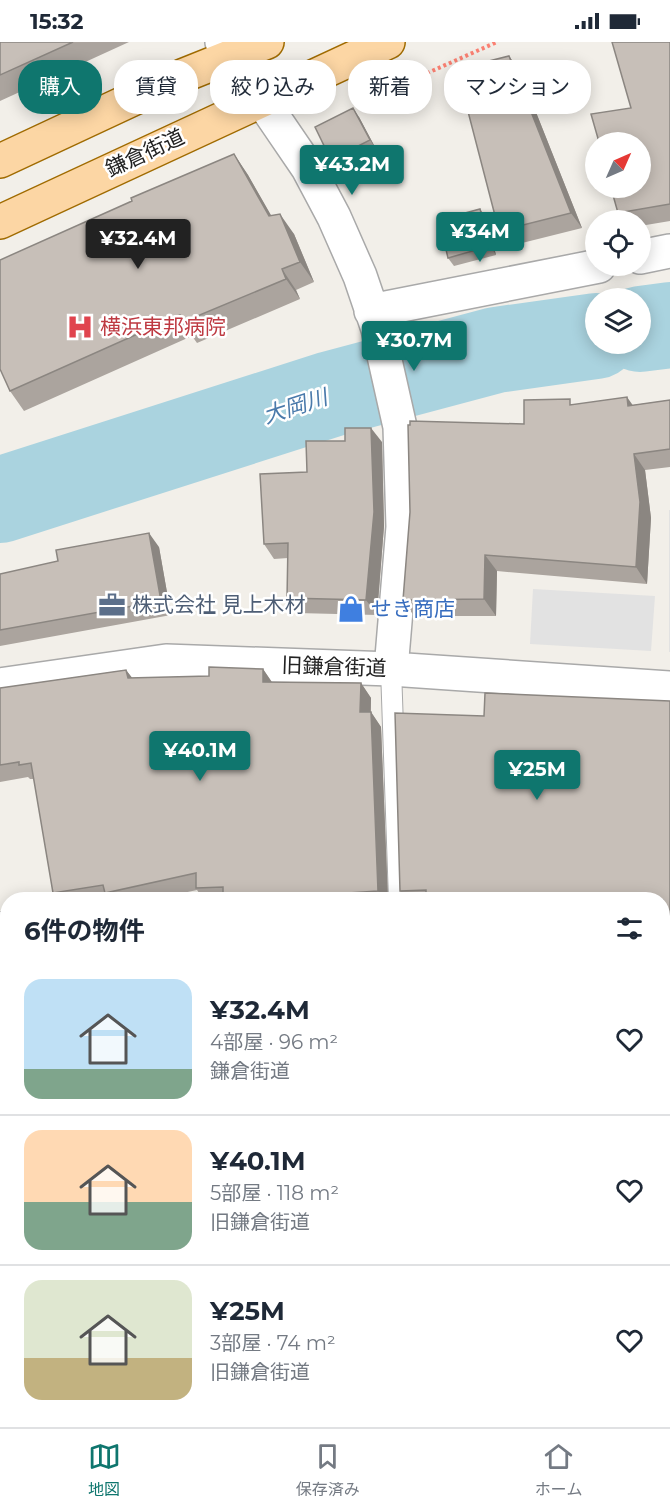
<!DOCTYPE html>
<html lang="ja">
<head>
<meta charset="utf-8">
<style>
  body { margin:0; font-family:Montserrat,"Noto Sans JP",sans-serif; background:#f2f2f3; color:#1f2937; height:100vh; display:flex; flex-direction:column; font-size:22px; white-space:nowrap }
  * { box-sizing:border-box; margin:0 }
  p { font-size:20px; color:#747a83 }
  .icon { flex:none; width:33px; height:33px; fill:none; stroke:currentColor; stroke-width:2; stroke-linecap:round; stroke-linejoin:round }
  .map { position:relative; flex:1; overflow:hidden }
  .drawer { position:absolute; left:0px; top:850px; width:670px; height:536px; display:flex; flex-direction:column; background:#fff; border-radius:24px 24px 0 0; box-shadow:0 3px 15px #0003 }
  .drawer>* { flex:none }
  .guide { position:absolute; left:18px; top:18px; width:634px; height:54px; display:flex; gap:12px }
  .needle { width:39px; rotate:45deg }
  .controls { position:absolute; left:585px; top:90px; display:grid; gap:12px }
  .controls a { display:grid; place-items:center; width:66px; height:66px; border-radius:50%; background:#fff; box-shadow:0 3px 15px #0003; font-size:30px }
  .price { position:absolute; translate:-50% -51px; padding:0 14px; border-radius:6px; background:#0f766e; color:#fff; font-size:20px; line-height:39px; filter:drop-shadow(0 2px 3px #0008) }
  .price::after { content:''; position:absolute; left:50%; top:36px; width:18px; height:14px; margin-left:-9px; background:inherit; clip-path:polygon(0 0,100% 0,50% 100%) }
  .price.selected { background:#222; color:#fff }
  ul { padding:0; list-style:none }
  li { display:flex; align-items:center; gap:18px; height:150px; padding:0 24px }
  li+li { border-top:2px solid #e0e1e3 }
  li span { display:grid; place-items:center; flex:none; width:168px; height:120px; border-radius:18px; color:#555 }
  li>.icon { margin-inline-start:auto }
  span .icon { width:72px; height:72px; fill:#fffc; stroke-width:1 }
  li b { font-size:26px }
  h2 { display:flex; justify-content:space-between; align-items:center; height:72px; padding:0 24px; font-size:26px }
  .tag { padding:0 21px; border-radius:24px; background:#fff; box-shadow:0 3px 15px #0003; font-size:21px; line-height:54px }
  .tag.selected { background:#0f766e; color:#fff }
  .status { display:flex; justify-content:space-between; align-items:center; height:42px; padding:0 30px; background:#fff; direction:ltr }
  .status svg { height:16px; fill:currentColor }
  .tabs { display:flex; justify-content:space-around; align-items:center; height:84px; border-top:2px solid #e0e1e3; background:#fff; font-size:16px; color:#747a83 }
  .tabs a { display:grid; justify-items:center; gap:3px }
  .tabs .selected { color:#0f766e }
  .map>svg:first-child { display:block }
  .parking { fill:#e2e2e2 }
  .lines { fill:none; stroke-linecap:round; stroke-linejoin:round }
  .river { stroke:#aad3df; stroke-width:86 }
  .service-casing { stroke:#a9a9a9; stroke-width:22 }
  .minor-casing { stroke:#a9a9a9; stroke-width:36 }
  .primary-casing { stroke:#a06b00; stroke-width:36 }
  .path { stroke:#fa8072; stroke-width:4; stroke-dasharray:3 3; stroke-linecap:butt }
  .service { stroke:#fff; stroke-width:20 }
  .minor { stroke:#fff; stroke-width:33 }
  .primary { stroke:#fcd6a4; stroke-width:33 }
  .wall { fill:#aba49e }
  .shaded-wall { fill:#8b8681 }
  .building { fill:#c7bfb8; stroke:#8b8681; stroke-width:1.5 }
  .labels { text-anchor:middle; stroke-width:5; stroke-linejoin:round; paint-order:stroke }
  .street-label { font-size:21px; fill:#222; stroke:#fff }
  .health-label { font-size:21px; fill:#be3a42; stroke:#fff; text-anchor:start }
  .service-label { font-size:21px; fill:#4e5e75; stroke:#fff; text-anchor:start }
  .shop-label { font-size:21px; fill:#366cbe; stroke:#fff; text-anchor:start }
  .water-label { font-size:22px; font-style:italic; fill:#4a7aab; stroke:#fff }
</style>
</head>
<body>
<div class="status"><b>15:32</b><svg viewBox="0 0 49 12"><path d="M0 12V9h3v3zM5 12V6h3v6zM10 12V3h3v9zM15 12V0h3v12zM26 1h20v11H26zM47 4h2v5h-2z"/></svg></div>
<div class="map">
<svg width="670" height="1385" viewBox="0 0 670 1385">
  <rect width="100%" height="100%" fill="#f2efe9"/>
  <path class="parking" d="M 669,468 L 670,468 L 670,610 L 669,610 Z
    M 533,547 L 655,554 L 651,609 L 530,602 Z"/>
  <g class="lines">
    <path class="river" d="M 640,287 L 670,283
      M 0,458 L 331,352 L 496,308 L 596,294"/>
    <defs>
      <path id="service" d="M 391,627 L 399,858
        M 0,880 L 8,881
        M 663,950 L 670,950"/>
      <path id="minor" d="M 222,0 L 308,126 L 334,175 L 360,234 L 378,287 L 400,385 L 403,485 L 391,627
        M 640,215 L 670,209
        M 371,269 L 599,224
        M 0,643 L 166,619 L 391,627 L 670,646
        M 663,1265 L 670,1262
        M 358,1385 L 374,1378"/>
      <path id="primary" d="M 0,119 L 182,34 L 267,0
        M 0,180 L 388,0"/>
    </defs>
    <use href="#service" class="service-casing"/>
    <use href="#minor" class="minor-casing"/>
    <use href="#primary" class="primary-casing"/>
    <path class="path" d="M 405,41 L 497,0"/>
    <use href="#service" class="service"/>
    <use href="#minor" class="minor"/>
    <use href="#primary" class="primary"/>
  </g>
  <path class="wall" d="M 0,0 L 129,0 L 0,59 Z
    M 670,0 L 670,179 L 640,184 L 640,178 L 623,178 L 618,171 L 631,66 Z
    M 509,14 L 520,30 L 582,186 L 510,204 L 499,189 Z
    M 359,75 L 376,107 L 338,126 L 331,118 Z
    M 234,112 L 248,133 L 271,174 L 294,192 L 314,240 L 296,248 L 300,257 L 197,301 L 192,294 L 24,369 L 10,349 L 132,159 Z
    M 486,176 L 496,213 L 454,224 L 448,216 Z
    M 670,358 L 670,425 L 645,428 L 651,476 L 647,542 L 497,529 L 496,574 L 414,574 L 403,558 L 524,382 L 573,362 L 633,363 Z
    M 382,400 L 384,484 L 377,573 L 297,571 L 287,556 L 288,516 L 274,517 L 264,502 L 307,430 Z
    M 159,505 L 171,573 L 0,604 L 0,532 Z
    M 263,627 L 272,640 L 361,641 L 371,656 L 371,670 L 381,685 L 388,858 L 204,858 L 197,848 L 150,858 L 58,858 L 53,851 L 34,737 L 30,737 L 28,735 L 0,740 L 0,646 L 126,628 L 132,636 L 209,634 Z
    M 670,659 L 670,914 L 663,914 L 663,858 L 406,858 L 400,849 L 484,674 Z
    M 663,974 L 670,974 L 670,1105 L 663,1105 Z
    M 8,1022 L 8,1101 L 0,1104 L 0,1026 Z
    M 663,1133 L 670,1148 L 670,1215 L 663,1219 Z"/>
  <path class="shaded-wall" d="M 509,14 L 520,30 L 582,186 L 571,171 Z
    M 353,66 L 359,75 L 376,107 L 370,98 Z
    M 234,112 L 248,133 L 283,194 L 269,174 Z
    M 480,167 L 486,176 L 496,213 L 490,204 Z
    M 280,172 L 294,192 L 314,240 L 300,220 Z
    M 282,227 L 296,248 L 300,257 L 286,237 Z
    M 627,355 L 639,372 L 628,364 Z
    M 371,386 L 382,400 L 384,484 L 377,573 L 366,558 Z
    M 634,412 L 645,428 L 651,476 L 647,542 L 636,525 Z
    M 149,491 L 159,505 L 171,573 L 161,559 Z
    M 485,513 L 497,529 L 496,574 L 484,557 Z
    M 263,627 L 273,642 L 263,640 Z
    M 126,628 L 137,642 L 128,636 Z
    M 361,641 L 371,656 L 370,685 L 360,670 Z
    M 371,670 L 381,685 L 388,858 L 384,858 L 378,849 Z
    M 349,851 L 354,858 L 349,858 Z
    M 0,907 L 2,910 L 0,937 Z
    M 663,1133 L 670,1148 L 670,1155 L 663,1140 Z
    M 138,1378 L 141,1378 L 145,1385 L 141,1385 Z
    M 233,1378 L 245,1378 L 245,1385 L 234,1385 Z"/>
  <path class="building" d="M 0,0 L 73,0 L 0,33 Z
    M 612,0 L 670,0 L 670,162 L 618,171 L 611,146 L 640,146 L 640,100 L 599,100 L 591,72 L 631,66 Z
    M 509,14 L 571,171 L 499,189 L 457,27 Z
    M 353,66 L 370,98 L 331,118 L 315,85 Z
    M 234,112 L 269,174 L 280,172 L 300,220 L 282,227 L 286,237 L 183,280 L 180,273 L 10,349 L 0,327 L 0,218 L 132,159 L 131,156 Z
    M 480,167 L 490,204 L 448,216 L 439,178 Z
    M 627,355 L 628,364 L 670,358 L 670,407 L 634,412 L 640,460 L 636,525 L 485,513 L 484,557 L 403,558 L 410,470 L 408,383 L 410,383 L 410,379 L 524,382 L 524,358 L 570,357 L 570,363 Z
    M 345,386 L 371,386 L 374,470 L 366,558 L 287,556 L 288,501 L 264,502 L 260,432 L 307,430 L 306,399 L 345,399 Z
    M 149,491 L 161,559 L 0,588 L 0,532 L 58,519 L 56,508 Z
    M 209,625 L 263,627 L 263,640 L 361,641 L 360,670 L 371,670 L 378,849 L 349,851 L 349,858 L 240,858 L 241,854 L 223,854 L 223,845 L 196,846 L 196,831 L 105,851 L 103,843 L 53,851 L 31,721 L 19,723 L 19,720 L 0,723 L 0,646 L 126,628 L 128,636 L 209,634 Z
    M 485,651 L 670,659 L 670,899 L 663,899 L 663,858 L 426,858 L 426,848 L 400,849 L 395,671 L 484,674 Z
    M 663,974 L 670,974 L 670,1091 L 663,1091 Z
    M 8,1022 L 8,1075 L 0,1078 L 0,1026 Z
    M 663,1140 L 670,1155 L 670,1196 L 663,1200 Z
    M 0,1186 L 8,1186 L 8,1378 L 138,1378 L 141,1385 L 0,1385 Z
    M 670,1279 L 670,1315 L 663,1298 L 663,1281 Z
    M 210,1378 L 233,1378 L 234,1385 L 213,1385 Z"/>
  <defs>
    <symbol id="hospital-bare" viewBox="-9 -9 18 18"><path d="M-5-5h3v3.5h4V-5h3V5h-3V1.5h-4V5h-3Z" fill="#e0444e" stroke="#fff" stroke-width="2.5" paint-order="stroke"/></symbol>
    <symbol id="office-bare" viewBox="-9 -9 18 18"><path d="M-6-3h4V-5.5h4V-3h4V5H-6ZM-1-4.5V-3h2v-1.5ZM-6 0V1H6V0Z" fill="#5c6f8a" stroke="#fff" stroke-width="2.5" paint-order="stroke"/></symbol>
    <symbol id="shop-bare" viewBox="-9 -9 18 18"><path d="M-5-2.5h2.3a2.7 3.5 0 0 1 5.4 0H5L5.5 6h-11ZM-1.5-2.5h3a1.5 2.3 0 0 0-3 0Z" fill="#3f7fe0" stroke="#fff" stroke-width="2.5" paint-order="stroke"/></symbol>
  </defs>
  <g fill-rule="evenodd">
    <use href="#hospital-bare" x="61" y="266" width="38" height="38"/>
    <use href="#office-bare" x="93" y="544" width="38" height="38"/>
    <use href="#shop-bare" x="332" y="548" width="38" height="38"/>
  </g>
  <g class="labels">
    <g class="street-label">
      <text transform="translate(145 111) rotate(-25)" y="7">鎌倉街道</text>
      <text transform="translate(334 625) rotate(2)" y="7">旧鎌倉街道</text>
    </g>
    <g class="health-label">
      <text x="100" y="292">横浜東邦病院</text>
    </g>
    <g class="service-label">
      <text x="132" y="570">株式会社 見上木材</text>
    </g>
    <g class="shop-label">
      <text x="371" y="574">せき商店</text>
    </g>
    <g class="water-label">
      <text transform="translate(295 364) rotate(-18)" y="8">大岡川</text>
    </g>
  </g>
</svg>
<div class="controls">
<a><svg class="needle" viewBox="-14 -14 28 28"><path d="M0-13l5 13h-10z" fill="#e53935"/><path d="M0 13l5-13h-10z" fill="#747a83"/></svg></a>
<a><svg class="icon" aria-label="locate" viewBox="0 0 24 24"><circle cx="12" cy="12" r="6"/><path d="M12 2v4M12 18v4M2 12h4M18 12h4"/></svg></a>
<a><svg class="icon" aria-label="layers" viewBox="0 0 24 24"><path d="M12 4l9 5-9 5-9-5zM3 14l9 5 9-5"/></svg></a>
</div>
<b class="price" style="left:352px;top:154px">¥43.2M</b>
<b class="price" style="left:480px;top:221px">¥34M</b>
<b class="price selected" style="left:138px;top:228px">¥32.4M</b>
<b class="price" style="left:414px;top:330px">¥30.7M</b>
<b class="price" style="left:200px;top:740px">¥40.1M</b>
<b class="price" style="left:537px;top:759px">¥25M</b>
<div class="guide">
<a class="tag selected">購入</a>
<a class="tag">賃貸</a>
<a class="tag">絞り込み</a>
<a class="tag">新着</a>
<a class="tag">マンション</a>
</div>
<section class="drawer">
<h2>6件の物件<svg class="icon" aria-label="filters" viewBox="0 0 24 24"><path d="M4 7h16M4 17h16"/><circle cx="9" cy="7" r="2"/><circle cx="15" cy="17" r="2"/></svg></h2>
<ul>
<li><span style="background:linear-gradient(#bfe0f5 75%,#7fa58c 0)"><svg class="icon" aria-label="home" viewBox="0 0 24 24"><path d="M3 11l9-7 9 7M6 9v11h12V9"/></svg></span><div><b>¥32.4M</b><p>4部屋 · 96 m²</p><p>鎌倉街道</p></div><svg class="icon" aria-label="heart" viewBox="0 0 24 24"><path d="M12 20l-8-8c-3-5 5-10 8-4 3-6 11-1 8 4z"/></svg></li>
<li><span style="background:linear-gradient(#ffd9b3 60%,#7fa58c 0)"><svg class="icon" aria-label="home" viewBox="0 0 24 24"><path d="M3 11l9-7 9 7M6 9v11h12V9"/></svg></span><div><b>¥40.1M</b><p>5部屋 · 118 m²</p><p>旧鎌倉街道</p></div><svg class="icon" aria-label="heart" viewBox="0 0 24 24"><path d="M12 20l-8-8c-3-5 5-10 8-4 3-6 11-1 8 4z"/></svg></li>
<li><span style="background:linear-gradient(#dfe7d0 65%,#c2b280 0)"><svg class="icon" aria-label="home" viewBox="0 0 24 24"><path d="M3 11l9-7 9 7M6 9v11h12V9"/></svg></span><div><b>¥25M</b><p>3部屋 · 74 m²</p><p>旧鎌倉街道</p></div><svg class="icon" aria-label="heart" viewBox="0 0 24 24"><path d="M12 20l-8-8c-3-5 5-10 8-4 3-6 11-1 8 4z"/></svg></li>
</ul>
</section>
</div>
<nav class="tabs">
<a class="selected"><svg class="icon" aria-label="map" viewBox="0 0 24 24"><path d="M3 6l6-2 6 2 6-2v14l-6 2-6-2-6 2zM9 4v14M15 6v14"/></svg>地図</a>
<a><svg class="icon" aria-label="saved" viewBox="0 0 24 24"><path d="M7 4h10v16l-5-4-5 4z"/></svg>保存済み</a>
<a><svg class="icon" aria-label="home" viewBox="0 0 24 24"><path d="M3 11l9-7 9 7M6 9v11h12V9"/></svg>ホーム</a>
</nav>
</body>
</html>
